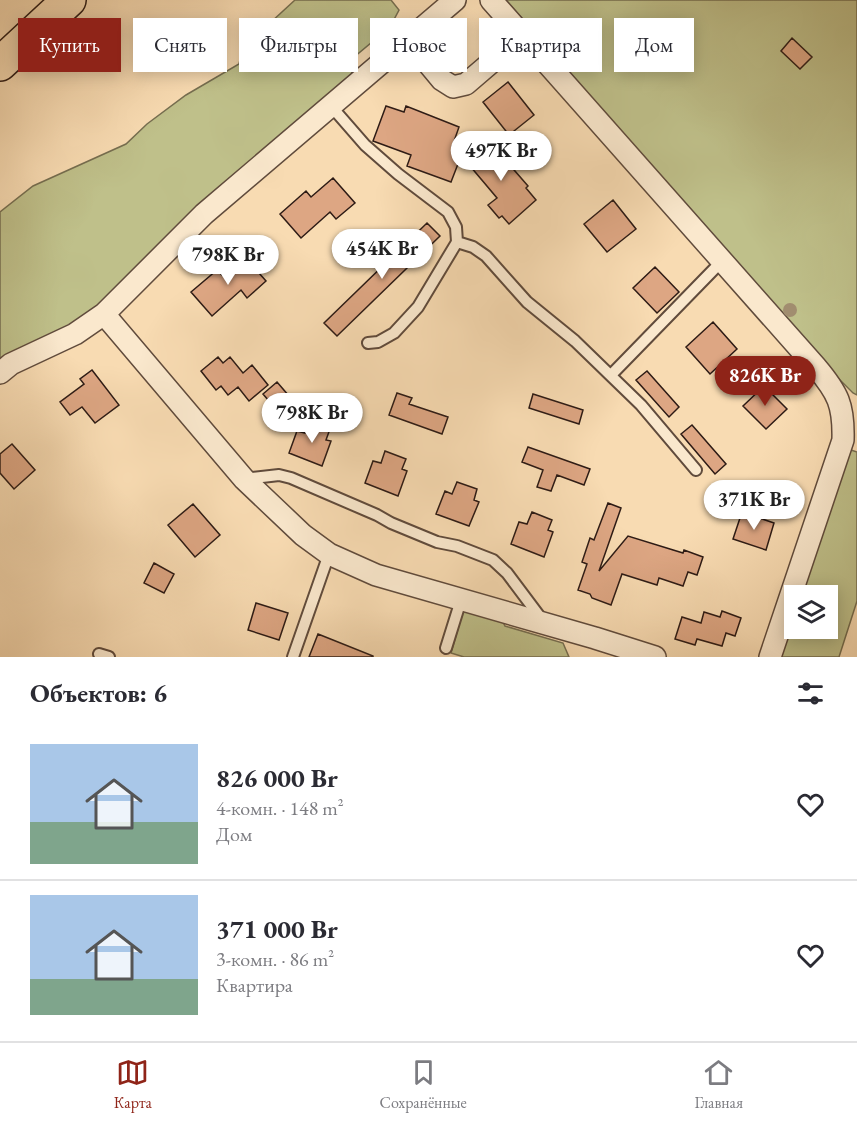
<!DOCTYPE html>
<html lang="ru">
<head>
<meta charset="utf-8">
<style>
  body { margin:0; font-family:"EB Garamond",serif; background:#f7f7f7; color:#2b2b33; height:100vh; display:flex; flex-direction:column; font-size:22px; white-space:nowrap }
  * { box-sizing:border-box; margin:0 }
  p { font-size:20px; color:#7c7c81 }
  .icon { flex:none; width:33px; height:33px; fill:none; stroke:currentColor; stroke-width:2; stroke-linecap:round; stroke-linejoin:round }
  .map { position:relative; height:657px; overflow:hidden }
  .sheet { display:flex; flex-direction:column; background:#fff; flex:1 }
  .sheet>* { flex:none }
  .hud { position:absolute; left:18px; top:18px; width:822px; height:54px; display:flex; gap:12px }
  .fabs { position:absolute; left:784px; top:585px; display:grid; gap:12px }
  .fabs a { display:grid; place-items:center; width:54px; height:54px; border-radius:0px; background:#fff; box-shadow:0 3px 15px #0003; font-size:30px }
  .price { position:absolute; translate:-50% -51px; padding:0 14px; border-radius:21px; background:#fff; color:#222; font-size:20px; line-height:39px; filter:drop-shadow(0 2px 3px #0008) }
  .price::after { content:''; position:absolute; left:50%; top:36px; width:18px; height:14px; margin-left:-9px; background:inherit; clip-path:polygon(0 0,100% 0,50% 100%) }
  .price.current { background:#8f2418; color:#fff }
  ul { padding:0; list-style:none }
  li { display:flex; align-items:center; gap:18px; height:150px; padding:0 30px }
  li+li { border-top:2px solid #e1e1e2 }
  li span { display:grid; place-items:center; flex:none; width:168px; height:120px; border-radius:0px; color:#555 }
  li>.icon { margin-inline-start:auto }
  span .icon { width:72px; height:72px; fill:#fffc; stroke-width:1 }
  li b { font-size:26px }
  h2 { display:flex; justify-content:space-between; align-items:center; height:72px; padding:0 30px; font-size:26px }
  .chip { padding:0 21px; border-radius:0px; background:#fff; box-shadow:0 3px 15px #0003; font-size:21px; line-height:54px }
  .chip.current { background:#8f2418; color:#fff }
  .tab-bar { display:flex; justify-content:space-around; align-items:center; height:84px; border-top:2px solid #e1e1e2; background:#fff; font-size:16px; color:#7c7c81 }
  .tab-bar a { display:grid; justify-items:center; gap:3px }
  .tab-bar .current { color:#8f2418 }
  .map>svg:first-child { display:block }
  .green { fill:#bfc08a; stroke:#766e50; stroke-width:1.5 }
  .building { fill:#dda683; stroke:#2d1b15; stroke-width:1.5 }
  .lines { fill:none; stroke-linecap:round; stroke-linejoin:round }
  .lane-casing { stroke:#604b3c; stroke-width:14 }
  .street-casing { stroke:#604b3c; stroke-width:24 }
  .primary-casing { stroke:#2d1b15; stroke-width:36 }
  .lane { stroke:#fae8cd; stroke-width:10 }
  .street { stroke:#fae8cd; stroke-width:21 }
  .primary { stroke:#f8dbb2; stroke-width:33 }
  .tree { fill:#a18d6f }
</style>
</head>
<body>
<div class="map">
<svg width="857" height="657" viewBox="0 0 857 657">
  <rect width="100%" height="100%" fill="#f8dbb2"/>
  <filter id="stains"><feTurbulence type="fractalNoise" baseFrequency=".00333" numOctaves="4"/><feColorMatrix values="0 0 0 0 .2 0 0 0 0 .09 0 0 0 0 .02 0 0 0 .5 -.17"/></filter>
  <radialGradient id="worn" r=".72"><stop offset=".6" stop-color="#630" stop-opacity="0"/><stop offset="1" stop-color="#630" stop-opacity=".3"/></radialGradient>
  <path class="green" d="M 295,0 L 391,0 L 399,10 L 390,27 L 347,63 L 354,77 L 100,310 L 0,365 L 0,212 L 33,186 L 126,144 L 147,124 L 186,95 L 239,64 L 243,48 Z
    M 506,0 L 857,0 L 857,395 L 853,393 L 821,361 Z
    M 848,449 L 857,452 L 857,601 L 839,657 L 778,657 L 795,605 L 795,628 L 828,628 L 828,596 L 798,595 Z
    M 464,608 L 502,620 L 505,626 L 563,643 L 569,657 L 464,657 L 451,653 Z"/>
  <path class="building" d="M 792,38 L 812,57 L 800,69 L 781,51 Z
    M 508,82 L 534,115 L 509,135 L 483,102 Z
    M 386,106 L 404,112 L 406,106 L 459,127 L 452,147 L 463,151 L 451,182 L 407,166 L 411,155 L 373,141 Z
    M 488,140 L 528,186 L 526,188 L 536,200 L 509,224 L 502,216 L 499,218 L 488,205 L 497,198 L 465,160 Z
    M 333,178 L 355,203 L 336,219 L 330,212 L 301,238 L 280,214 L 306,191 L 311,197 Z
    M 613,200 L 636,229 L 607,252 L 584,224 Z
    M 427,223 L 440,236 L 337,336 L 324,323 Z
    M 244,256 L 266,281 L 247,298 L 241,290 L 212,316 L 191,292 L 217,270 L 222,275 Z
    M 655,267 L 679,292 L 657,313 L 633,288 Z
    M 713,322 L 737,349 L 710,374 L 686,347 Z
    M 218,357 L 223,363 L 230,357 L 243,373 L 252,365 L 268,385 L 249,401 L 238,387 L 228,395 L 221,386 L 216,390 L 201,371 Z
    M 92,370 L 119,405 L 95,423 L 82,407 L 70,415 L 60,402 L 84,384 L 80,379 Z
    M 647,371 L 679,407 L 669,417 L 636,380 Z
    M 277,382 L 289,396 L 275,408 L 263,394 Z
    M 764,386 L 787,409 L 766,429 L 743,406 Z
    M 397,393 L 412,398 L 409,404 L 448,417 L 442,434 L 389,415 Z
    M 533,394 L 583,410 L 579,424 L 529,408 Z
    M 309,421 L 330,429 L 326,440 L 331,441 L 322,466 L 289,453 L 297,431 L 305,433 Z
    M 692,425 L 726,464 L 715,474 L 681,434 Z
    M 12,444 L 35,470 L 14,489 L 0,473 L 0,454 Z
    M 528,447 L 590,469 L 584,485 L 557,475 L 551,491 L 537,487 L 543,470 L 522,462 Z
    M 385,451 L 406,459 L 402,469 L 407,471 L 398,496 L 365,483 L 373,461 L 381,463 Z
    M 457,482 L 477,489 L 474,500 L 479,502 L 469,526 L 436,514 L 445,491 L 452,494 Z
    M 608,503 L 621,508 L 599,571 L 628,536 L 683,553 L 684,550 L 703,557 L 697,575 L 688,572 L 683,586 L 659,578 L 657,585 L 622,574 L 611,605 L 592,598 L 590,594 L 578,590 L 587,564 L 582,562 L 590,538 L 594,540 Z
    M 193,504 L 220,535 L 195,557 L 168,525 Z
    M 532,512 L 552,520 L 548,530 L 553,532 L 544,557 L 511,544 L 519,522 L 527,524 Z
    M 742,512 L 774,523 L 766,550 L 733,539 Z
    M 154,563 L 174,574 L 164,593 L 144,583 Z
    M 256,603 L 288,613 L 279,640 L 248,630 Z
    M 722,611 L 741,618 L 735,636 L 726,633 L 722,646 L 697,639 L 695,645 L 675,639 L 682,617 L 701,623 L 704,612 L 720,617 Z
    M 318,634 L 373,656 L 373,657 L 309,657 Z"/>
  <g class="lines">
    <defs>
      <path id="lane" d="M 331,106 L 365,145 L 398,174 L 448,212 L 456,227 L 457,242 L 418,307 L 394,333 L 378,342 L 368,343
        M 457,242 L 473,247 L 486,256 L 527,302 L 575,341 L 641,405 L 696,470
        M 611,375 L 722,261
        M 244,479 L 279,475 L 291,478 L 377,515 L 391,523 L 437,542 L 457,546 L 493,560 L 507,573 L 543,621
        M 446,648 L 461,600
        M 99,654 L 109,657
        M 293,657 L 329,554"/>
      <path id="street" d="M 491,0 L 816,367 C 838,393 844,405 843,440 L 770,657
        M 408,39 L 442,80 L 453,87 L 466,84 L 522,36
        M 104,314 L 244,479 L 303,535 L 329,554 L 376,575 L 595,638 L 655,657
        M 0,373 L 11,364 L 75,334 L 104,314 L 204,214 L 455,0"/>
      <path id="primary" d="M 0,64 L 69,0"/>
    </defs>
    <use href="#lane" class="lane-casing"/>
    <use href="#street" class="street-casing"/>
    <use href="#primary" class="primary-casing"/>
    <use href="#lane" class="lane"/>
    <use href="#street" class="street"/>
    <use href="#primary" class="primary"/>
  </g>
  <circle class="tree" cx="790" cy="310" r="7"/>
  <rect width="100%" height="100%" filter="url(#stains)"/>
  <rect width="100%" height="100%" fill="url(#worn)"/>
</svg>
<div class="fabs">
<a><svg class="icon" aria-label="layers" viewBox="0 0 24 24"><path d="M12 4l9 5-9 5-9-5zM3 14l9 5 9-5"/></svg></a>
</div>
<b class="price" style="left:501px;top:182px">497K Br</b>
<b class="price" style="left:382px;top:280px">454K Br</b>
<b class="price" style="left:228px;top:286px">798K Br</b>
<b class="price current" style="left:765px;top:407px">826K Br</b>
<b class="price" style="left:312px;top:444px">798K Br</b>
<b class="price" style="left:754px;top:531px">371K Br</b>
<div class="hud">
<a class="chip current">Купить</a>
<a class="chip">Снять</a>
<a class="chip">Фильтры</a>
<a class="chip">Новое</a>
<a class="chip">Квартира</a>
<a class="chip">Дом</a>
</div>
</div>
<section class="sheet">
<h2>Объектов: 6<svg class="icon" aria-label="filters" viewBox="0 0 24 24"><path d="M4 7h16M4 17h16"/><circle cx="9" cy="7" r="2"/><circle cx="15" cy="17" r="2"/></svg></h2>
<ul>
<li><span style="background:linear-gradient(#a9c7e8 65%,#7fa58c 0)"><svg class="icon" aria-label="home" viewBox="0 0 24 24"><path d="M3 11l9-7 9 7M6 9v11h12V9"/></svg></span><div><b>826 000 Br</b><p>4-комн. · 148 m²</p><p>Дом</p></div><svg class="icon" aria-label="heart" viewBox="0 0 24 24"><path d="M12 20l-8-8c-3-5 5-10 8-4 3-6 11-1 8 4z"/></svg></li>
<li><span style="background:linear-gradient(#a9c7e8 70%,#7fa58c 0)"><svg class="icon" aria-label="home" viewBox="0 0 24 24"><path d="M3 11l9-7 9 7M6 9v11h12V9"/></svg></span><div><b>371 000 Br</b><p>3-комн. · 86 m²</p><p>Квартира</p></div><svg class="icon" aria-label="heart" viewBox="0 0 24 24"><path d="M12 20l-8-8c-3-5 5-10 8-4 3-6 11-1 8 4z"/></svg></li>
</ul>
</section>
<nav class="tab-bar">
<a class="current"><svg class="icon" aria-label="map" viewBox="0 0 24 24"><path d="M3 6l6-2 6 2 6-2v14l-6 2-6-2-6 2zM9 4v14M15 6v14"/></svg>Карта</a>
<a><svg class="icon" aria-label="saved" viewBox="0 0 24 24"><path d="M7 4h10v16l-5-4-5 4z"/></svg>Сохранённые</a>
<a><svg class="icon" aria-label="home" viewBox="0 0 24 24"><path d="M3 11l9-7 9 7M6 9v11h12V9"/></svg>Главная</a>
</nav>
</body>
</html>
